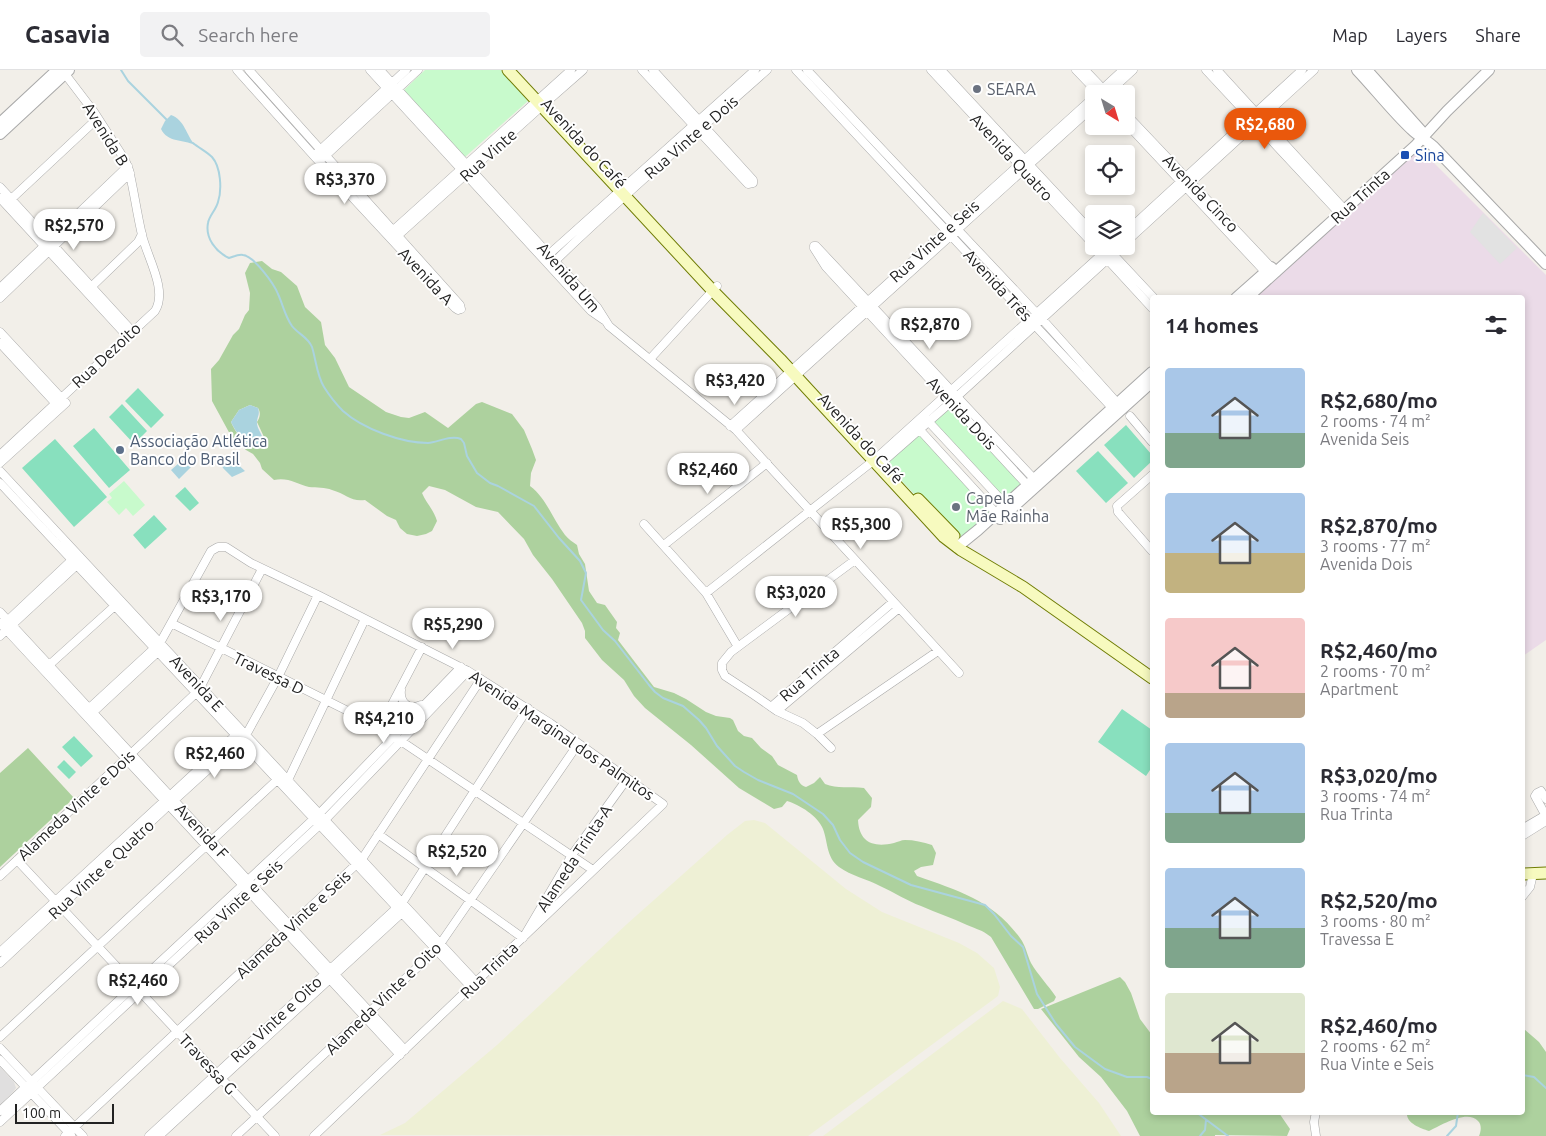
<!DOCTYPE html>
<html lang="en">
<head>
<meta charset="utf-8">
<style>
  body { margin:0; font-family:Ubuntu,sans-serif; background:#f2f2f3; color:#2b2b33; height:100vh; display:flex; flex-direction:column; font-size:19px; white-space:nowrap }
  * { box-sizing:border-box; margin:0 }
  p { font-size:16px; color:#7c7c81 }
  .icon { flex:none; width:28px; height:28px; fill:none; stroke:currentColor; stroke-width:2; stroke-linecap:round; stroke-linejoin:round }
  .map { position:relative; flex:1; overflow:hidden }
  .side { position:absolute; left:1150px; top:225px; width:375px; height:820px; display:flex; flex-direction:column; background:#fff; border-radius:5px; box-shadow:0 2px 8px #0003 }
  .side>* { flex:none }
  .needle { width:32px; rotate:142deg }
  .tools { position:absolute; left:1085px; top:15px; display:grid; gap:10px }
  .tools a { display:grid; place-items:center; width:50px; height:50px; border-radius:5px; background:#fff; box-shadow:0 2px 8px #0003; font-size:25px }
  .scale { position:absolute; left:15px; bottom:12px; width:99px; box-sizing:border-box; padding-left:5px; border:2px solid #222; border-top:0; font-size:14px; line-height:18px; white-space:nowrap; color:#222; -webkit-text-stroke:4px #fff; paint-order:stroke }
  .price { position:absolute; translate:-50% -42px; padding:0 11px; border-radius:18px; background:#fff; color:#222; font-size:16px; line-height:32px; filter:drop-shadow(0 1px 2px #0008) }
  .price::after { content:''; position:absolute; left:50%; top:30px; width:15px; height:11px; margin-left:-8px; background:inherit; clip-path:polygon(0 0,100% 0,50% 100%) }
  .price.active { background:#ea580c; color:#fff }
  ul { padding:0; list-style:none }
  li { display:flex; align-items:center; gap:15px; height:125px; padding:0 15px }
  li span { display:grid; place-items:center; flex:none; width:140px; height:100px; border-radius:5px; color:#555 }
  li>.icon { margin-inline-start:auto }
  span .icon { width:60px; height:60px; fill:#fffc; stroke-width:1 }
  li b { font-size:21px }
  h2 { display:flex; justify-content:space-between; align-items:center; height:60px; padding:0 15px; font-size:21px }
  header { display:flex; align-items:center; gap:30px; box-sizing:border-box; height:70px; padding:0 25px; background:#fff; border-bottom:1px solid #e1e1e2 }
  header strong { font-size:24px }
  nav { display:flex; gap:28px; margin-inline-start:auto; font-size:18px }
  .search { width:350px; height:45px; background:#f2f2f3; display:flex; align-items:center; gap:12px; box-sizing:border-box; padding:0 18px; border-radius:5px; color:#7c7c81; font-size:19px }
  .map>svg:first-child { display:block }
  .residential { fill:#e0dfdf }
  .industrial { fill:#ebdbe8 }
  .farmland { fill:#eef0d5 }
  .forest { fill:#add19e; fill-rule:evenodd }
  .park { fill:#c8facc }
  .pitch { fill:#88e0be }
  .parking { fill:#e2e2e2 }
  .water { fill:#aad3df }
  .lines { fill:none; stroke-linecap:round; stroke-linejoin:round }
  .stream { stroke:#aad3df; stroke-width:2 }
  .minor-casing { stroke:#a9a9a9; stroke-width:9 }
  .tertiary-casing { stroke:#a9a9a9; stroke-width:12 }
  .secondary-casing { stroke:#707d05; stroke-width:13 }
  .minor { stroke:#fff; stroke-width:8 }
  .tertiary { stroke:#fff; stroke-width:10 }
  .secondary { stroke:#f7fabf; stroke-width:11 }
  .worship-dot { fill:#6b7280; stroke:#fff; stroke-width:2 }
  .transit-dot { fill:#1a4fb4; stroke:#fff; stroke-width:2 }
  .service-dot { fill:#5c6f8a; stroke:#fff; stroke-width:2 }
  .labels { text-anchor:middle; stroke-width:4; stroke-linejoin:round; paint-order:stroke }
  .worship-label { font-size:16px; fill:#5b616d; stroke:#fff; text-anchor:start }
  .street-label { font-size:16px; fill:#222; stroke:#fff }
  .transit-label { font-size:16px; fill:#164399; stroke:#fff; text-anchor:start }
  .service-label { font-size:16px; fill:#4e5e75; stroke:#fff; text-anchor:start }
</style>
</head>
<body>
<header>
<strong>Casavia</strong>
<div class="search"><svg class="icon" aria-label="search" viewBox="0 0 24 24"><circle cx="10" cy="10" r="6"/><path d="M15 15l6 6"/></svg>Search here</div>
<nav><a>Map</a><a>Layers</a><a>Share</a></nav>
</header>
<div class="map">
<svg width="1546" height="1066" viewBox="0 0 1546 1066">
  <rect width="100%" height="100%" fill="#f2efe9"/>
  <path class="residential" d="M 0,997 L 14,1012 L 16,1018 L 13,1022 L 0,1035 Z"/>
  <path class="industrial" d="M 1420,79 L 1546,205 L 1546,570 L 1523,586 L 1522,228 L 1248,228 L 1345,140 Z"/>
  <path class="farmland" d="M 754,750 L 765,753 L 846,819 L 882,842 L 959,873 L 977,883 L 994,898 L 1000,917 L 998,926 L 808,1066 L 380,1065 L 405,1053 L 497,975 L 627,854 L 727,765 L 745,751 Z
    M 1003,931 L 1022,939 L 1060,988 L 1099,1033 L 1121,1066 L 823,1066 Z"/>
  <path class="forest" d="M 262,191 L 272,199 L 281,202 L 297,216 L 305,237 L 321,252 L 325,275 L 335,288 L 349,317 L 386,342 L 401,347 L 409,348 L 425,342 L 448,358 L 476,334 L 482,332 L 512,344 L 524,360 L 532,379 L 536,390 L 531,403 L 530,416 C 547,429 552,448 565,465 C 568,469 573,472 577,475 L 579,484 L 585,494 L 589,521 L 597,533 L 605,535 L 617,552 L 616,558 L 620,563 L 618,570 L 654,617 L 674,623 L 686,629 L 706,642 L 716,646 L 730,648 L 733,650 L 738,661 L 744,666 L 752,668 L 761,678 L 772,686 L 778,695 L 797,705 C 798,711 800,715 806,717 L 814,713 L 820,707 L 825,714 C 837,719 850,716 864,718 L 872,728 L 871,737 L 858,750 C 859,772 873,778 894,773 C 898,772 901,770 905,770 C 914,770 923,772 932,775 L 936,783 L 933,795 L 921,797 L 914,801 L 917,806 C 959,821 992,830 1020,868 C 1026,876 1027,885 1031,893 C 1038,905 1048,915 1056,927 L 1054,931 L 1038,939 L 1034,939 L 991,867 C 981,859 978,860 967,855 C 952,848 937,843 921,836 C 907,831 894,822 880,816 C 867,809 851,806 839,797 C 826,787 828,772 823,759 C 818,746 800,735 787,731 L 782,737 L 774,739 L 739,718 L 691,675 L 645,638 L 634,626 L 624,610 L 602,590 L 585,568 L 585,561 L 582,553 L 552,509 L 533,485 L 524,469 L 498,442 L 476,437 L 445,420 L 429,416 L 422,423 C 426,433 434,440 437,451 L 432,461 L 426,464 L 417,466 L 407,464 L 400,458 L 396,450 L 387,446 L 365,430 C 351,432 346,424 332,420 C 325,417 317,418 309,417 C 297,414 288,407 274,410 L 262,399 L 260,393 L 253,384 L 246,380 L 231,366 L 212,331 L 211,299 L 219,290 L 233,265 L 239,259 L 245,245 L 249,240 L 250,223 L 245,203 L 250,193 ZM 250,335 L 258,338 C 261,343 260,347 257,352 L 264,367 L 263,372 L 258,376 C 244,376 236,363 231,352 L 239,340 Z
    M 28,678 L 74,728 L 0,797 L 0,703 Z
    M 1120,907 L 1125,912 L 1131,923 L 1140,949 L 1152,965 L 1152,1042 L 1279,1043 L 1290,1059 L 1287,1066 L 1215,1065 L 1215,1066 L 1140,1066 L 1127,1041 L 1101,1007 L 1079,987 L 1041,939 Z
    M 1523,958 L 1539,972 L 1546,982 L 1546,1066 L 1479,1066 C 1481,1061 1482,1055 1478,1051 C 1467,1039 1440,1056 1429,1061 C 1420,1058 1406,1053 1407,1043 L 1522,1042 Z"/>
  <path class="park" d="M 425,0 L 501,0 L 528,31 L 465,87 L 404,20 Z
    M 951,332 L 1028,415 L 1006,435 L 928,351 Z
    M 919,359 L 996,443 L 962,473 L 950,462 L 883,391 Z
    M 124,411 L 145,435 L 133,446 L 126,438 L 119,445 L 107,432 L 112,428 L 109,424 Z"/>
  <path class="pitch" d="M 138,318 L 164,345 L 151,358 L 125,331 Z
    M 122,334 L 147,361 L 134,374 L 109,347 Z
    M 1126,355 L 1152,385 L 1152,391 L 1134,408 L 1104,375 Z
    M 94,358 L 130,400 L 109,418 L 73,376 Z
    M 55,369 L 107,427 L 74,457 L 22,398 Z
    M 1098,381 L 1128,413 L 1106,433 L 1076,401 Z
    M 185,417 L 199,433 L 190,441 L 175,426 Z
    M 154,445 L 167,459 L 145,479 L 133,465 Z
    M 1122,639 L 1152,660 L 1152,697 L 1146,706 L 1098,672 Z
    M 74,666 L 93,686 L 81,697 L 62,677 Z
    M 64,690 L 76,702 L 69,709 L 57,697 Z"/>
  <path class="parking" d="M 1483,143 L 1517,178 L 1500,194 L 1470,162 Z"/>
  <path class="water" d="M 171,45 C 185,50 186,65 195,75 C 183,69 168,73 161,59 L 165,51 Z
    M 250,335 L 258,338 C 260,344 258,345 257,351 C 256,358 263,364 263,371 L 257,376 C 245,375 236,363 231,352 L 239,340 Z
    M 221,385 L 232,389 L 245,401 L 232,407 L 223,398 L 219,388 Z
    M 186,387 L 193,395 L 179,409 L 171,400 Z"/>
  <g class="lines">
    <path class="stream" d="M 121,0 L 128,11 L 167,50
      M 193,73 C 199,78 207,82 212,87 C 221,97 222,120 218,132 C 216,140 209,146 208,153 C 205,168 216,182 229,188 C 233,187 238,184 243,185 C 254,186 274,214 278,224 C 283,235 285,246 292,256 C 298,264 308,267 312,277 C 316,290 317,306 324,317 C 329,325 337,335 343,341 C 363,359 402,373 428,373 C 438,372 451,365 461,369 L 464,373 L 467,386 L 477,403 L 490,413 L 498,416 L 534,436 L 559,468 L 580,491 L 586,503 L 581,530 L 603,560 L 615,571 L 649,615 L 655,622 L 663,628 L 683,636 L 699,650 L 706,658 L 717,676 L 735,696 L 744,702 L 758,710 L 793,724 L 823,744 L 833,755 L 840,770 L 850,783 L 863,792 L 911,815 L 985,835 L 994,844 L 1011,866 L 1023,877 L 1037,924 L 1056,954 L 1075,977 L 1105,999 L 1127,1007 L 1147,1007 L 1152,1009
      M 1522,1005 L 1534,1007 L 1546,1018
      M 1196,1042 L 1228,1066
      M 1200,1066 L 1205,1060 L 1206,1050
      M 1447,1066 L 1456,1056 L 1458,1042"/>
    <defs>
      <path id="minor" d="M 237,0 L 314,86 L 455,238 L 458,240 L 461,239
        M 249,0 L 460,235 L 461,239
        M 370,0 L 591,241 L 604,250
        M 380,0 L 597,237 L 609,256 L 736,360 L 959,603
        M 642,0 L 748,114 L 753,113 L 753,110 L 653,0
        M 796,0 L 1116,342
        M 807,0 L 1042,249 L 1120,336
        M 931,0 L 1094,175
        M 941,0 L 1094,164
        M 1076,0 L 1099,24
        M 1085,0 L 1106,22
        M 1206,0 L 1340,144
        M 1217,0 L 1345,140
        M 1097,24 L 1123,0
        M 1107,24 L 1133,0
        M 1126,44 L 1271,197
        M 1126,53 L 1268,205
        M 318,82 L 406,0
        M 323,88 L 418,0
        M 0,117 L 132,261
        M 0,128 L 127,266
        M 7,133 L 98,48
        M 1126,162 L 1302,0
        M 389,164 L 571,0
        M 394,169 L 542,36 L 583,0
        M 1126,172 L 1314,0
        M 814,176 L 816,176 L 1036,411
        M 1095,176 L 1152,238
        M 814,178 L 826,197 L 1030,418
        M 1111,182 L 1154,228
        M 546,187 L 755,0
        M 553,193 C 622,126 695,64 767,0
        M 0,218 L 128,96
        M 88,220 L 138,172 L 142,164
        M 0,228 L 130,103
        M 0,262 L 66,333 L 0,393
        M 0,273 L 58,336
        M 650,289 L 717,216
        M 1130,346 L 1152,372
        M 928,351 L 1006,435
        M 730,356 L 1094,27
        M 919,359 L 996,443
        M 736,360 L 1094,36
        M 0,385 L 155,241 C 168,220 147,187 142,165 C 137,144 134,121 129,100 L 125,90 L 94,42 L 62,0
        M 878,396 L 951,332 L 1122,176
        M 0,401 L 476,912
        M 1152,405 L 1117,436 L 1118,442 L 1152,481
        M 0,413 L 471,917
        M 644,454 L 706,523 L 738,577
        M 664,475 L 767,393
        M 706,523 L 873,391 L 1111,176
        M 0,542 L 405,980
        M 0,553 L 400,985
        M 5,553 L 75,487
        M 171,553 L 380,657 L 593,800
        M 0,566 L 79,493
        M 47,597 L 118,533
        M 201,616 L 262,499
        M 401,620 C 400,629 403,634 412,638 L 421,635
        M 771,637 L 893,532
        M 777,641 L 899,538
        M 84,643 L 160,573 L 211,481 L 218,477 L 226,477 L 251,493 L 318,525 L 468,601 L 550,653 L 663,734 L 314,1066
        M 89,646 L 161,579
        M 380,657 L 422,577
        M 817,664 L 938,581
        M 831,678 L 817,664 L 803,653 L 777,641 L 754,625 L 725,606 L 722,600 L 722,593 L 731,582 L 855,490
        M 288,710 L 365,549
        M 1546,729 L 1541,721 L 1537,723 L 1535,726 L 1546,746
        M 1522,759 L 1546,745
        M 378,764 L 523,868 L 572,785 L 627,709
        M 1522,766 L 1546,751
        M 17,790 L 275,1066
        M 0,806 L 196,623
        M 1522,827 L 1530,817 L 1533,804
        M 0,882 L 238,663
        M 0,893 L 169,735 L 246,665 L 278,607 L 318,525
        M 0,967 L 277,710
        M 0,978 L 83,1066
        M 0,990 L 71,1065
        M 0,1041 L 319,744 L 461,597
        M 1316,1042 L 1314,1052 L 1316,1066
        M 0,1052 L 325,750 L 468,601
        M 65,1066 L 362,789 L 481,609
        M 149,1066 L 402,833 L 528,638
        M 159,1066 L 404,841
        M 236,1066 L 436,880 L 578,674"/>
      <path id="tertiary" d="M 1357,0 C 1375,19 1392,41 1411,59 C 1418,66 1426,70 1433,76 L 1546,194
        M 1367,0 L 1425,65
        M 0,53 L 57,0
        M 0,64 L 69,0
        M 1236,228 L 1271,197 L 1276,202
        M 1247,228 L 1415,76 L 1447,41 L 1489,0
        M 1000,449 L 1152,312
        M 957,477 L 978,460 L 1152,302"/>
      <path id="secondary" d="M 508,0 L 713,221 L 780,289 L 944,467 L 961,480 L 1023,517 L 1152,608
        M 918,429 L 954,466
        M 1522,804 L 1546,803"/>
    </defs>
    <use href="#minor" class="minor-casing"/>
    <use href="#tertiary" class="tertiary-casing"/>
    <use href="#secondary" class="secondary-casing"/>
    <use href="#minor" class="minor"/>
    <use href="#tertiary" class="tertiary"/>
    <use href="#secondary" class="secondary"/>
  </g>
  <g class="worship-dot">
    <circle cx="977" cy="19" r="5"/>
    <circle cx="956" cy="437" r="5"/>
  </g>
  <rect class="transit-dot" x="1400" y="80" width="10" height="10" rx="2.5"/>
  <circle class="service-dot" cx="120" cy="380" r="5"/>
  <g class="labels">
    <g class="worship-label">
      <text x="987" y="25">SEARA</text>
      <text x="966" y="434">Capela<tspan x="966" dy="18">Mãe Rainha</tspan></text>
    </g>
    <g class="street-label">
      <text transform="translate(106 64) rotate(58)" y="6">Avenida B</text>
      <text transform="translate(691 67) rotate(-41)" y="6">Rua Vinte e Dois</text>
      <text transform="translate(584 73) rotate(47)" y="6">Avenida do Café</text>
      <text transform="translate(488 85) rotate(-42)" y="6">Rua Vinte</text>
      <text transform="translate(1012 87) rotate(47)" y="6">Avenida Quatro</text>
      <text transform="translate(1201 123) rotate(46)" y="6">Avenida Cinco</text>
      <text transform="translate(1360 126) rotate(-42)" y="6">Rua Trinta</text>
      <text transform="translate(934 171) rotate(-42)" y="6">Rua Vinte e Seis</text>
      <text transform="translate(426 206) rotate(47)" y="6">Avenida A</text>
      <text transform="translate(569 207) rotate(49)" y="6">Avenida Um</text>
      <text transform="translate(998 215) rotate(47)" y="6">Avenida Três</text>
      <text transform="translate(106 285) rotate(-43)" y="6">Rua Dezoito</text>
      <text transform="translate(962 343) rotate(47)" y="6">Avenida Dois</text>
      <text transform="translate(861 368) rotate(47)" y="6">Avenida do Café</text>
      <text transform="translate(269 603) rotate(26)" y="6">Travessa D</text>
      <text transform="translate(809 604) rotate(-41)" y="6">Rua Trinta</text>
      <text transform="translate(197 613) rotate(47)" y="6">Avenida E</text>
      <text transform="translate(562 665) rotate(34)" y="6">Avenida Marginal dos Palmitos</text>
      <text transform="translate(76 735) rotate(-43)" y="6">Alameda Vinte e Dois</text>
      <text transform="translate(202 761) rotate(47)" y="6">Avenida F</text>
      <text transform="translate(574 788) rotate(-57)" y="6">Alameda Trinta-A</text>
      <text transform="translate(101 799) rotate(-43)" y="6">Rua Vinte e Quatro</text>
      <text transform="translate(238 831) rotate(-43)" y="6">Rua Vinte e Seis</text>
      <text transform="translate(293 854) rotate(-43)" y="6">Alameda Vinte e Seis</text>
      <text transform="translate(489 900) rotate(-44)" y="6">Rua Trinta</text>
      <text transform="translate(383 928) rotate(-44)" y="6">Alameda Vinte e Oito</text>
      <text transform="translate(276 949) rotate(-43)" y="6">Rua Vinte e Oito</text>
      <text transform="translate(208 994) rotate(47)" y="6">Travessa G</text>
    </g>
    <g class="transit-label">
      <text x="1415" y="91">Sina</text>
    </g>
    <g class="service-label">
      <text x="130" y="377">Associação Atlética<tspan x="130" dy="18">Banco do Brasil</tspan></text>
    </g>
  </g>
</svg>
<div class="tools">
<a><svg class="needle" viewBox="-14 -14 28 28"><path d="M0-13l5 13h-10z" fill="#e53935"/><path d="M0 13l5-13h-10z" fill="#7c7c81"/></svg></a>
<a><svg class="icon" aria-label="locate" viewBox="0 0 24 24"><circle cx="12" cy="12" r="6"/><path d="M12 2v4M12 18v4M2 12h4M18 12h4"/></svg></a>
<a><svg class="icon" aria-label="layers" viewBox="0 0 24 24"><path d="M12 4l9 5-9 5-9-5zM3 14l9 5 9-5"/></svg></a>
</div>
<div class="scale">100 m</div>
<b class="price active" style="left:1265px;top:80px">R$2,680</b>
<b class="price" style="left:345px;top:135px">R$3,370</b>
<b class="price" style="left:74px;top:181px">R$2,570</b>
<b class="price" style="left:930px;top:280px">R$2,870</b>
<b class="price" style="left:735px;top:336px">R$3,420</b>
<b class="price" style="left:708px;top:425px">R$2,460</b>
<b class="price" style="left:861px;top:480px">R$5,300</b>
<b class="price" style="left:796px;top:548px">R$3,020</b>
<b class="price" style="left:221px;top:552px">R$3,170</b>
<b class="price" style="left:453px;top:580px">R$5,290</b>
<b class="price" style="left:384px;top:674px">R$4,210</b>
<b class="price" style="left:215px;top:709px">R$2,460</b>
<b class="price" style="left:457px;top:807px">R$2,520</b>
<b class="price" style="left:138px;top:936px">R$2,460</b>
<section class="side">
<h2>14 homes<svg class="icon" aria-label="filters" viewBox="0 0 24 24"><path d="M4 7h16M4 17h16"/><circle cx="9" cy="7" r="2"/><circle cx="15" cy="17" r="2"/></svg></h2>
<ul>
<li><span style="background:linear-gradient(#a9c7e8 65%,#7fa58c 0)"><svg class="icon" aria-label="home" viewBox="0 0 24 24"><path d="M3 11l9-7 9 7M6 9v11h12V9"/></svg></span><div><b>R$2,680/mo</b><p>2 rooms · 74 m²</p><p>Avenida Seis</p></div></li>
<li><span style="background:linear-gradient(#a9c7e8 60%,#c2b280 0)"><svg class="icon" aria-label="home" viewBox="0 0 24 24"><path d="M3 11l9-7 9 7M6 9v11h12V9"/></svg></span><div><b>R$2,870/mo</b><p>3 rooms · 77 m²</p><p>Avenida Dois</p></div></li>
<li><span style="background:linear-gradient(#f6c9c9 75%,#b9a48a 0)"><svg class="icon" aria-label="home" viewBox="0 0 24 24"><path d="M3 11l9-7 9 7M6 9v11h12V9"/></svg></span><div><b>R$2,460/mo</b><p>2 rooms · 70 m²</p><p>Apartment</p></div></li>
<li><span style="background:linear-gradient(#a9c7e8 70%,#7fa58c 0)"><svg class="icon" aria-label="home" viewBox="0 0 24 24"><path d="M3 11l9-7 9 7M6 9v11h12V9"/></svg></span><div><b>R$3,020/mo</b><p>3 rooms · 74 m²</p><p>Rua Trinta</p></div></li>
<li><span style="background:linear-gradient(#a9c7e8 60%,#7fa58c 0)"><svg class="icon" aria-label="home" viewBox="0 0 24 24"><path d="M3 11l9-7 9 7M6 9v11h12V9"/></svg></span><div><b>R$2,520/mo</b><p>3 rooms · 80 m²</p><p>Travessa E</p></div></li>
<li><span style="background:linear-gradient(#dfe7d0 60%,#b9a48a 0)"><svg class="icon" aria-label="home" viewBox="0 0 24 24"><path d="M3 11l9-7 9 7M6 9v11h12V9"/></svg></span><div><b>R$2,460/mo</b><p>2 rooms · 62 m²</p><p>Rua Vinte e Seis</p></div></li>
</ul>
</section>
</div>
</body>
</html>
